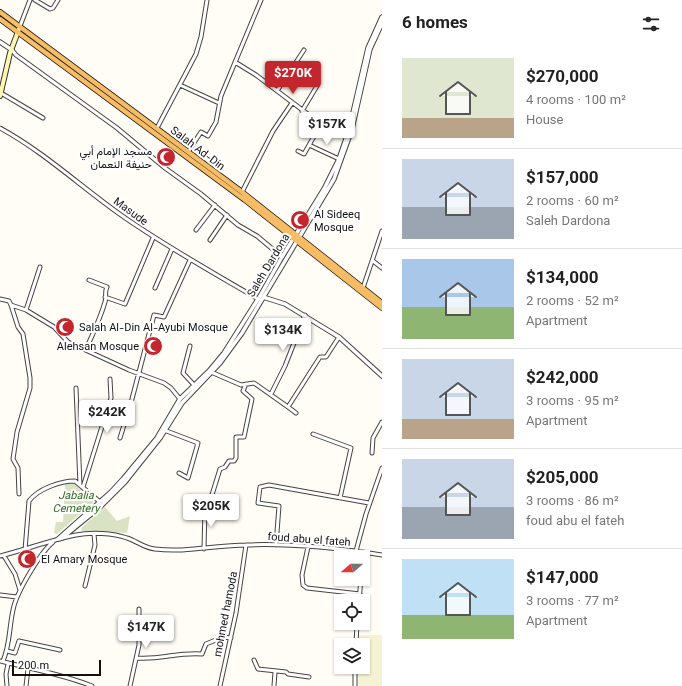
<!DOCTYPE html>
<html lang="en">
<head>
<meta charset="utf-8">
<style>
  body { margin:0; font-family:Georgia,Vazirmatn,serif; background:#f6f6f6; color:#222; height:100vh; display:flex; flex-direction:column; font-size:15px; white-space:nowrap }
  * { box-sizing:border-box; margin:0 }
  p { font-size:13px; color:#767676 }
  .icon { flex:none; width:22px; height:22px; fill:none; stroke:currentColor; stroke-width:2; stroke-linecap:round; stroke-linejoin:round }
  .map { position:relative; flex:1; overflow:hidden }
  .panel { display:flex; flex-direction:column; background:#fff; width:300px }
  .panel>* { flex:none }
  .needle { width:26px; rotate:250deg }
  .buttons { position:absolute; left:334px; top:550px; display:grid; gap:8px }
  .buttons a { display:grid; place-items:center; width:36px; height:36px; border-radius:0px; background:#fff; box-shadow:0 1px 3px #0004; font-size:20px }
  .scale { position:absolute; left:12px; bottom:10px; width:89px; box-sizing:border-box; padding-left:4px; border:2px solid #111; border-top:0; font-size:11px; line-height:14px; white-space:nowrap; color:#111; -webkit-text-stroke:3px #fff; paint-order:stroke }
  .price { position:absolute; translate:-50% -34px; padding:0 9px; border-radius:4px; background:#fff; color:#222; font-size:13px; line-height:26px; filter:drop-shadow(0 1px 2px #0008) }
  .price::after { content:''; position:absolute; left:50%; top:24px; width:12px; height:9px; margin-left:-6px; background:inherit; clip-path:polygon(0 0,100% 0,50% 100%) }
  .price.selected { background:#c4262e; color:#fff }
  ul { padding:0; list-style:none }
  li { display:flex; align-items:center; gap:12px; height:100px; padding:0 20px }
  li+li { border-top:1px solid #e0e0e0 }
  li span { display:grid; place-items:center; flex:none; width:112px; height:80px; border-radius:0px; color:#555 }
  li>.icon { margin-inline-start:auto }
  span .icon { width:48px; height:48px; fill:#fffc; stroke-width:1 }
  li b { font-size:17px }
  h2 { display:flex; justify-content:space-between; align-items:center; height:48px; padding:0 20px; font-size:17px }
  main { display:flex; flex:1; min-height:0 }
  .map>svg:first-child { display:block }
  .farmland { fill:#f6f3d4 }
  .cemetery { fill:#d9e3c4 }
  .lines { fill:none; stroke-linecap:round; stroke-linejoin:round }
  .minor-casing { stroke:#444; stroke-width:5 }
  .tertiary-casing { stroke:#444; stroke-width:5.5 }
  .secondary-casing { stroke:#333; stroke-width:6 }
  .trunk-casing { stroke:#222; stroke-width:6 }
  .minor { stroke:#fff; stroke-width:3 }
  .tertiary { stroke:#fff; stroke-width:3.5 }
  .secondary { stroke:#fff6b0; stroke-width:4 }
  .trunk { stroke:#f7bc64; stroke-width:4.5 }
  .labels { text-anchor:middle; stroke-width:4; stroke-linejoin:round; paint-order:stroke }
  .street-label { font-size:11px; fill:#111; stroke:#fff }
  .poi-label { font-size:11px; fill:#111; stroke:#fff; text-anchor:start }
  .park-label { font-size:11px; font-style:italic; fill:#2f6b1f; stroke:#fff }
</style>
</head>
<body>
<main>
<div class="map">
<svg width="382" height="686" viewBox="0 0 382 686">
  <rect width="100%" height="100%" fill="#fffdf5"/>
  <path class="farmland" d="M 359,635 L 382,635 L 382,686 L 358,686 L 358,667 L 363,667 L 363,645 L 359,645 Z"/>
  <path class="cemetery" d="M 65,483 L 74,484 L 94,502 L 57,534 L 54,533 L 56,522 L 63,522 Z
    M 105,507 L 117,521 L 130,516 L 127,533 L 82,531 L 81,528 Z"/>
  <g class="lines">
    <defs>
      <path id="minor" d="M 35,0 L 50,9 L 53,8 L 58,0
        M 20,26 L 30,0
        M 12,50 L 16,55 L 117,128 L 165,168 L 201,194 L 238,225 L 257,236 L 282,257
        M 235,62 L 256,75 L 321,124 L 332,130 L 337,128 L 349,130
        M 180,85 L 219,103
        M 277,91 L 304,50
        M 1,93 L 43,118
        M 302,111 L 317,86
        M 0,128 C 44,152 80,186 121,215 C 165,246 212,272 258,299
        M 157,128 L 196,54 L 201,37 L 207,0
        M 309,145 L 339,159
        M 298,151 L 304,154 L 321,124
        M 188,152 L 201,132 L 208,136 L 216,122 L 221,96 L 261,0
        M 242,192 L 273,131 L 292,103
        M 196,230 L 215,205
        M 210,240 L 227,215
        M 373,261 L 382,268
        M 155,288 L 172,249
        M 363,288 L 382,231
        M 105,297 L 125,304 L 153,238
        M 0,299 L 9,301 L 11,305 L 26,310 L 54,327 L 68,342 L 129,370 L 164,383 L 171,388 L 180,399
        M 11,305 L 18,327 L 23,334 L 30,378 L 30,388 L 17,432 L 13,459 L 18,468 L 19,494
        M 26,310 L 40,267
        M 190,346 L 183,373 L 194,385
        M 86,349 C 93,334 100,319 105,302 C 107,297 104,293 107,287 L 89,280
        M 211,372 L 241,385 L 254,383 L 288,407 L 320,357 L 326,357 L 339,337
        M 76,388 L 80,485
        M 271,394 L 285,366 L 305,315
        M 288,407 L 296,413
        M 164,430 L 198,443 L 188,478 L 179,473
        M 313,434 L 351,448 L 340,498
        M 120,438 L 132,399 L 154,315 L 164,317 L 190,260
        M 372,453 L 373,438 L 382,422
        M 83,487 L 111,398 L 110,379
        M 211,498 L 220,469 L 225,467 L 229,461 L 234,461 L 236,458 L 236,437 L 244,437 L 252,399 L 243,391 L 246,384
        M 276,545 L 279,506 L 258,503 L 260,487 L 269,485 L 280,487 L 369,503
        M 308,547 L 302,575 L 303,585 L 307,588 L 360,594
        M 204,549 L 205,507
        M 25,550 L 29,501 C 38,489 60,481 75,481 L 100,502
        M 356,551 L 366,514 L 382,468
        M 0,556 C 25,550 50,540 76,535 C 91,532 113,533 127,538 C 137,541 144,548 155,549 C 185,553 216,545 246,545 C 292,543 337,548 382,555
        M 4,556 L 15,574 L 20,590
        M 85,586 L 95,545 L 94,534
        M 0,595 L 17,597
        M 359,601 L 361,579
        M 356,645 L 357,623
        M 7,651 L 15,653 L 19,641 L 60,650
        M 137,658 C 159,660 179,652 202,654 L 206,644 L 223,637 L 231,638
        M 254,660 L 258,669 L 286,672 L 288,674 L 309,677
        M 0,661 C 31,669 62,674 92,686
        M 3,661 C 10,645 9,628 13,610 C 16,593 40,553 53,542
        M 7,686 L 6,674 L 8,664
        M 26,686 L 28,669
        M 130,686 L 139,645 L 139,609
        M 220,686 L 236,613 L 246,545
        M 274,686 L 275,672
        M 355,686 L 355,667"/>
      <path id="tertiary" d="M 0,42 L 12,50
        M 263,297 L 285,304 L 339,337 L 382,376
        M 58,539 L 111,492 L 123,479 L 157,438 L 180,399 L 209,371 L 224,353 L 260,296 L 282,257 L 324,189 L 339,159 L 349,130 L 368,48 L 382,17
        M 58,539 L 62,538 L 101,506 L 125,482 L 160,438 L 182,403 L 220,363 L 242,333 L 334,179 L 352,129 L 370,49 L 382,23"/>
      <path id="secondary" d="M 0,96 L 10,53 L 19,29"/>
      <path id="trunk" d="M 0,12 L 242,192 L 382,303
        M 0,19 L 245,200 L 382,308"/>
    </defs>
    <use href="#minor" class="minor-casing"/>
    <use href="#tertiary" class="tertiary-casing"/>
    <use href="#secondary" class="secondary-casing"/>
    <use href="#trunk" class="trunk-casing"/>
    <use href="#minor" class="minor"/>
    <use href="#tertiary" class="tertiary"/>
    <use href="#secondary" class="secondary"/>
    <use href="#trunk" class="trunk"/>
  </g>
  <defs>
    <symbol id="mosque-disc" viewBox="-11 -11 22 22"><circle r="9.5" fill="#c4262e" stroke="#fff"/><path d="M3.5-4.9A6 6 0 1 0 3.5 4.9A5 5 0 1 1 3.5-4.9Z" fill="#fff"/></symbol>
  </defs>
  <g fill-rule="evenodd">
    <use href="#mosque-disc" x="155" y="146" width="22" height="22"/>
    <use href="#mosque-disc" x="289" y="209" width="22" height="22"/>
    <use href="#mosque-disc" x="54" y="316" width="22" height="22"/>
    <use href="#mosque-disc" x="142" y="335" width="22" height="22"/>
    <use href="#mosque-disc" x="16" y="548" width="22" height="22"/>
  </g>
  <g class="labels">
    <g class="street-label">
      <text transform="translate(198 148) rotate(37)" y="4">Salah Ad-Din</text>
      <text transform="translate(131 211) rotate(36)" y="4">Masude</text>
      <text transform="translate(268 265) rotate(-59)" y="4">Saleh Dardona</text>
      <text transform="translate(309 539) rotate(4)" y="4">foud abu el fateh</text>
      <text transform="translate(225 614) rotate(-79)" y="4">mohmed hamoda</text>
    </g>
    <g class="poi-label">
      <text x="152" y="155" text-anchor="end">مسجد الإمام أبي<tspan x="152" dy="13">حنيفة النعمان</tspan></text>
      <text x="314" y="218">Al Sideeq<tspan x="314" dy="13">Mosque</tspan></text>
      <text x="79" y="331">Salah Al-Din Al-Ayubi Mosque</text>
      <text x="139" y="350" text-anchor="end">Alehsan Mosque</text>
      <text x="41" y="563">El Amary Mosque</text>
    </g>
    <g class="park-label">
      <text x="76" y="499">Jabalia<tspan x="76" dy="13">Cemetery</tspan></text>
    </g>
  </g>
</svg>
<div class="buttons">
<a><svg class="needle" viewBox="-14 -14 28 28"><path d="M0-13l5 13h-10z" fill="#e53935"/><path d="M0 13l5-13h-10z" fill="#767676"/></svg></a>
<a><svg class="icon" aria-label="locate" viewBox="0 0 24 24"><circle cx="12" cy="12" r="6"/><path d="M12 2v4M12 18v4M2 12h4M18 12h4"/></svg></a>
<a><svg class="icon" aria-label="layers" viewBox="0 0 24 24"><path d="M12 4l9 5-9 5-9-5zM3 14l9 5 9-5"/></svg></a>
</div>
<div class="scale">200 m</div>
<b class="price selected" style="left:293px;top:95px">$270K</b>
<b class="price" style="left:327px;top:146px">$157K</b>
<b class="price" style="left:283px;top:352px">$134K</b>
<b class="price" style="left:107px;top:434px">$242K</b>
<b class="price" style="left:211px;top:528px">$205K</b>
<b class="price" style="left:146px;top:649px">$147K</b>
</div>
<section class="panel">
<h2>6 homes<svg class="icon" aria-label="filters" viewBox="0 0 24 24"><path d="M4 7h16M4 17h16"/><circle cx="9" cy="7" r="2"/><circle cx="15" cy="17" r="2"/></svg></h2>
<ul>
<li><span style="background:linear-gradient(#dfe7d0 75%,#b9a48a 0)"><svg class="icon" aria-label="home" viewBox="0 0 24 24"><path d="M3 11l9-7 9 7M6 9v11h12V9"/></svg></span><div><b>$270,000</b><p>4 rooms · 100 m²</p><p>House</p></div></li>
<li><span style="background:linear-gradient(#c9d6e8 60%,#9aa5b1 0)"><svg class="icon" aria-label="home" viewBox="0 0 24 24"><path d="M3 11l9-7 9 7M6 9v11h12V9"/></svg></span><div><b>$157,000</b><p>2 rooms · 60 m²</p><p>Saleh Dardona</p></div></li>
<li><span style="background:linear-gradient(#a9c7e8 60%,#8fb573 0)"><svg class="icon" aria-label="home" viewBox="0 0 24 24"><path d="M3 11l9-7 9 7M6 9v11h12V9"/></svg></span><div><b>$134,000</b><p>2 rooms · 52 m²</p><p>Apartment</p></div></li>
<li><span style="background:linear-gradient(#c9d6e8 75%,#b9a48a 0)"><svg class="icon" aria-label="home" viewBox="0 0 24 24"><path d="M3 11l9-7 9 7M6 9v11h12V9"/></svg></span><div><b>$242,000</b><p>3 rooms · 95 m²</p><p>Apartment</p></div></li>
<li><span style="background:linear-gradient(#c9d6e8 60%,#9aa5b1 0)"><svg class="icon" aria-label="home" viewBox="0 0 24 24"><path d="M3 11l9-7 9 7M6 9v11h12V9"/></svg></span><div><b>$205,000</b><p>3 rooms · 86 m²</p><p>foud abu el fateh</p></div></li>
<li><span style="background:linear-gradient(#bfe0f5 70%,#8fb573 0)"><svg class="icon" aria-label="home" viewBox="0 0 24 24"><path d="M3 11l9-7 9 7M6 9v11h12V9"/></svg></span><div><b>$147,000</b><p>3 rooms · 77 m²</p><p>Apartment</p></div></li>
</ul>
</section>
</main>
</body>
</html>
